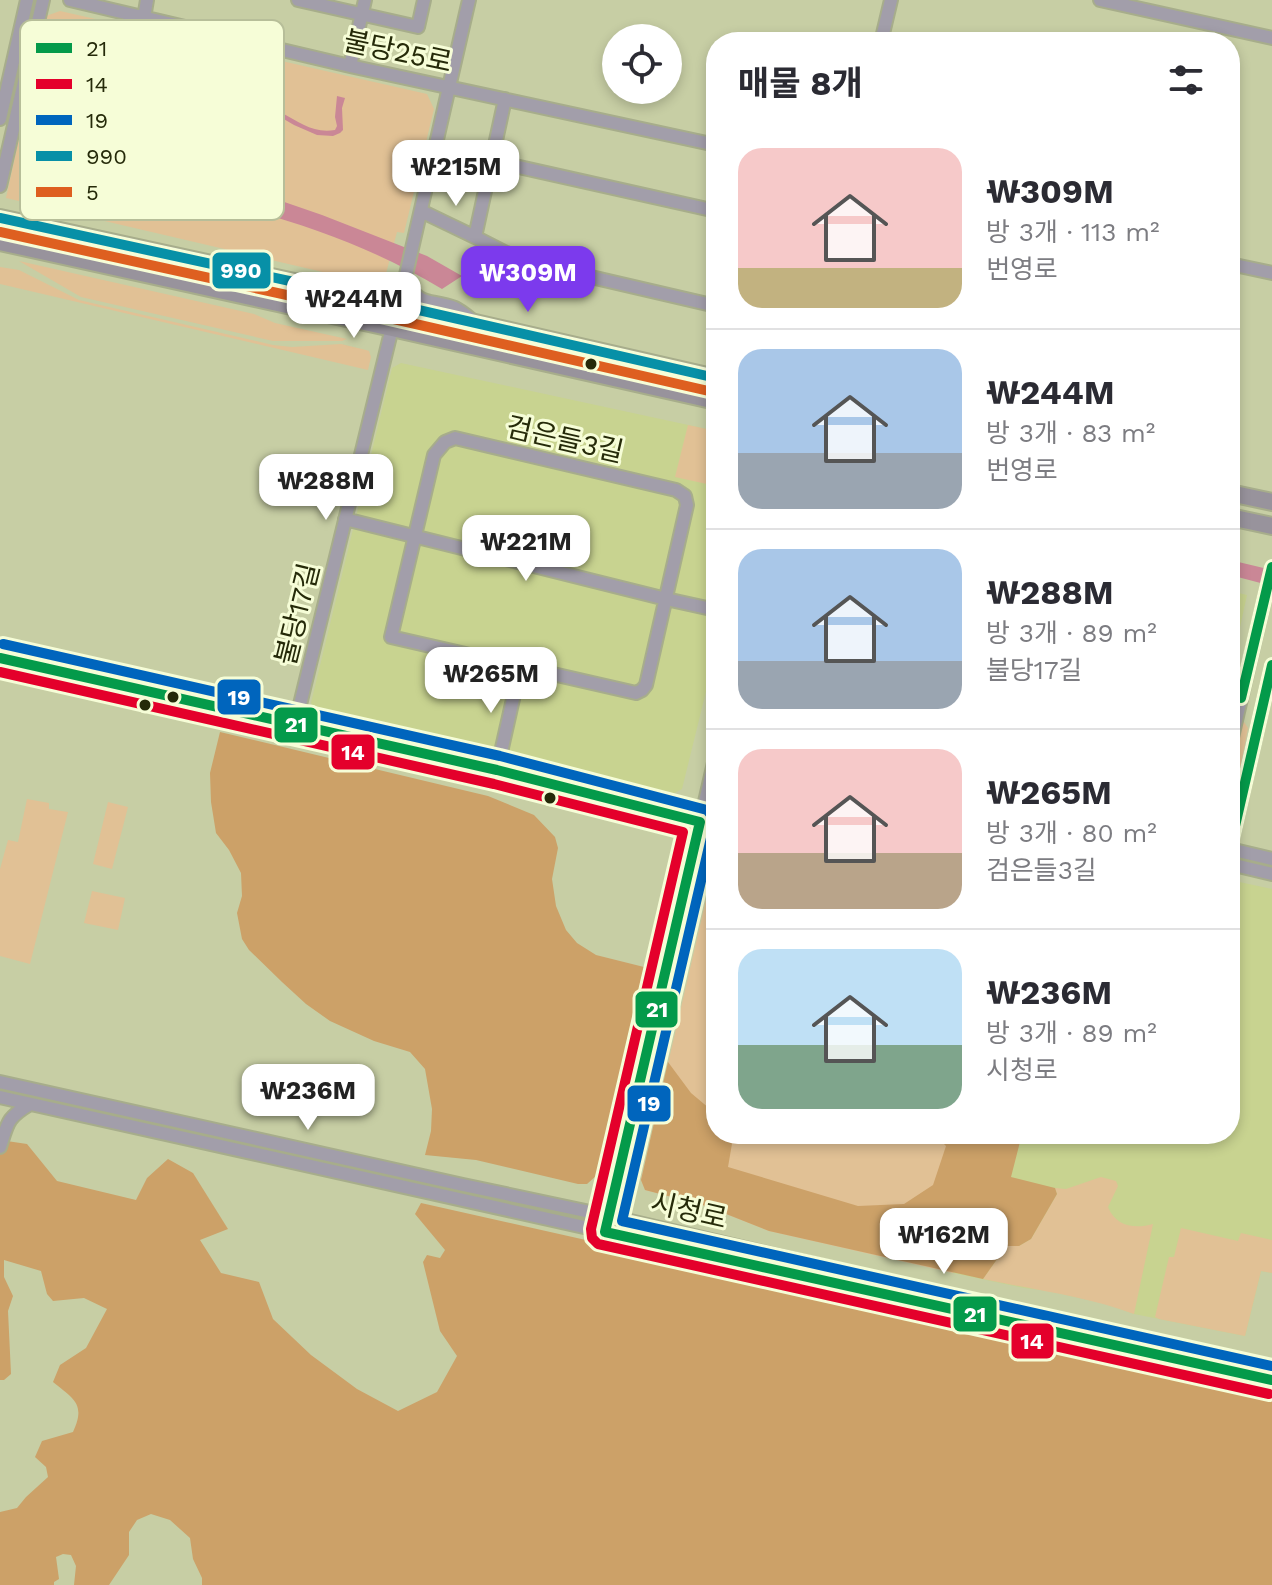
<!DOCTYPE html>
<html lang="ko">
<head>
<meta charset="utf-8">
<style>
  body { margin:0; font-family:"Work Sans","Noto Sans KR",sans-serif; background:#f7f7f7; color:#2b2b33; height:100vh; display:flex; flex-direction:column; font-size:30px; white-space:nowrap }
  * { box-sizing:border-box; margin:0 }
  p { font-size:26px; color:#7c7c81 }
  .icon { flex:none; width:44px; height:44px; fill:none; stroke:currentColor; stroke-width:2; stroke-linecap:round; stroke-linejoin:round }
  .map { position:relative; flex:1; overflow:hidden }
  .side { position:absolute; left:706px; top:32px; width:534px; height:1112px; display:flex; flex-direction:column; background:#fff; border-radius:32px; box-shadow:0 4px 12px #0003 }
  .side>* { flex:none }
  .controls { position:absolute; left:602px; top:24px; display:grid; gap:16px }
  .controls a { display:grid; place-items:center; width:80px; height:80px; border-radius:50%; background:#fff; box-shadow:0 4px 12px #0003; font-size:40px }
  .price { position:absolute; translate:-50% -68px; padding:0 18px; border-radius:16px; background:#fff; color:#222; font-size:26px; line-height:52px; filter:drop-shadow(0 2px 4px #0008) }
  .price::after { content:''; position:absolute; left:50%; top:48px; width:24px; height:18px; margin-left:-12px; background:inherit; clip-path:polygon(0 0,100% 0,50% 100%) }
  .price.current { background:#7c3aed; color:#fff }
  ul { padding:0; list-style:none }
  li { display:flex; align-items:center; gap:24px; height:200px; padding:0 32px }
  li+li { border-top:2px solid #e1e1e2 }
  li span { display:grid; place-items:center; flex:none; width:224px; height:160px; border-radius:24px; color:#555 }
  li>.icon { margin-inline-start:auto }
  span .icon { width:96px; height:96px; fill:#fffc; stroke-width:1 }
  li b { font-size:34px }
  h2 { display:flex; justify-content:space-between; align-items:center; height:96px; padding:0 32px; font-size:34px }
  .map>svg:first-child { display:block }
  .built { fill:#c8d390 }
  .green { fill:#e1c195 }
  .forest { fill:#cca168 }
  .water { fill:#ca8796 }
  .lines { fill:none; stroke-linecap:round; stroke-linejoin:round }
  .minor-casing { stroke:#a7ad8b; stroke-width:16 }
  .major-casing { stroke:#a7ad8b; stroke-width:20 }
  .minor { stroke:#a29eaa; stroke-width:12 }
  .major { stroke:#98939c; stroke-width:16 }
  .bus-1-casing { stroke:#f6fdd7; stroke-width:16 }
  .bus-2-casing { stroke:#f6fdd7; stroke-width:16 }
  .bus-3-casing { stroke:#f6fdd7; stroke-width:16 }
  .bus-4-casing { stroke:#f6fdd7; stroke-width:16 }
  .bus-5-casing { stroke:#f6fdd7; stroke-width:16 }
  .bus-1 { stroke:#049a4a; stroke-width:10 }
  .bus-2 { stroke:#e4002b; stroke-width:10 }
  .bus-3 { stroke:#0065bd; stroke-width:10 }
  .bus-4 { stroke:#0790a7; stroke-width:10 }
  .bus-5 { stroke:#de5f20; stroke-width:10 }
  .bus-dot { fill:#252a09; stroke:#f6fdd7; stroke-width:3 }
  .labels { text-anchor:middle; stroke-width:6; stroke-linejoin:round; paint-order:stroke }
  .street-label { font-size:28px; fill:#252a09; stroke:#f6fdd7 }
  .key { fill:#f6fdd7; stroke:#b7be99; stroke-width:2 }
  .key-label { font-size:22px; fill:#252a09 }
  .line-badge { stroke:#f6fdd7; stroke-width:3 }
  .badge-label { font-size:22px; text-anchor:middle; font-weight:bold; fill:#fff }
</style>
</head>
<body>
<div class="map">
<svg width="1272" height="1585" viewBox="0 0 1272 1585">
  <rect width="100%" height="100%" fill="#c7cea4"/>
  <path class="built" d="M 401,363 L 716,431 L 716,651 L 682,789 L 667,797 L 317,713 L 311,703 L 392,368 Z
    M 1230,591 L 1247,595 L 1237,641 L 1230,639 Z
    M 1230,880 L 1272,889 L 1272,1273 L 1261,1271 L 1245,1336 L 1134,1314 L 1106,1304 L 1049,1291 L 1024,1288 L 953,1273 L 963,1156 L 971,1134 L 1230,1134 Z"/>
  <path class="green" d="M 60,11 L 427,94 L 434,109 L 404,233 L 397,232 L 384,281 L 370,283 L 6,198 L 46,16 Z
    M 19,261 L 254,314 L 275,323 L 347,339 L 342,341 L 273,341 L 81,297 Z
    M 0,267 L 19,270 L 79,300 L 273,345 L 292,347 L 341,344 L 366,350 L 369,351 L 371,357 L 368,370 L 0,284 Z
    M 688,425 L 716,431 L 716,486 L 675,477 Z
    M 1241,722 L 1244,722 L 1248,728 L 1235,796 L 1232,799 L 1230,798 C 1230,771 1234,748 1241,722 Z
    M 27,799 L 49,803 L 49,809 L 68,812 L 30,964 L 0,956 L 0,869 L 8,840 L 18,842 Z
    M 108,802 L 128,807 L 112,869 L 93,864 Z
    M 716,857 L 716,1134 L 971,1134 L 953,1273 L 769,1231 L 706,1206 L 645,1190 L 641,1180 Z
    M 92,891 L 125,898 L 118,930 L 84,923 Z
    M 1101,1177 L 1116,1181 L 1118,1186 L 1108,1207 C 1116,1227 1135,1229 1153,1224 L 1134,1314 C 1085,1296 1034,1290 983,1279 L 1000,1255 L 998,1246 L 1019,1246 L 1031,1239 L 1057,1194 L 1055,1188 L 1066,1189 Z
    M 1181,1228 L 1238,1241 L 1241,1233 L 1272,1240 L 1272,1273 L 1261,1271 L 1245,1336 L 1159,1319 L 1155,1317 L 1169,1257 L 1174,1257 Z"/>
  <path class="forest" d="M 220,732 L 488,796 L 534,815 L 555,837 L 558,848 L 552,879 L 556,906 L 566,930 L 577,943 L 596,955 L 644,967 L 596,1176 L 587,1184 L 578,1184 L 476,1160 L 425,1155 L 431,1131 L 432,1109 L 425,1069 L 410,1052 L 374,1041 L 330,1021 L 306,1004 L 282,982 L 249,950 L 242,939 L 237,913 L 242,896 L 241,873 L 229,850 L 216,833 L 211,802 L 210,773 Z
    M 668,1062 L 691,1093 L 716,1114 L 716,1134 L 730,1134 L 733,1138 L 728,1167 L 858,1206 L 904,1204 L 933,1185 L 946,1146 L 934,1134 L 1022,1134 L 1011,1177 L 1055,1188 L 1057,1194 L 1031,1239 L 1019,1246 L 999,1246 L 1000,1255 L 983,1279 L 769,1231 L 706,1206 L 645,1190 L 641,1180 Z
    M 0,1140 L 27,1144 L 57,1181 L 136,1200 L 147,1178 L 168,1159 L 193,1173 L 228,1229 L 200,1240 L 221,1273 L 259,1282 L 273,1319 L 311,1355 L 357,1389 L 398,1411 L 437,1392 L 457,1356 L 440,1331 L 423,1262 L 427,1255 L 440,1258 L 445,1250 L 415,1214 L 421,1203 L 955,1323 C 989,1336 1022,1344 1059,1343 L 1272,1395 L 1272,1585 L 202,1585 L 202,1578 L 193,1559 L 190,1538 L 170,1520 L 151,1514 L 137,1520 L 129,1532 L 129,1555 L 109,1585 L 74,1585 L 76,1566 L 71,1555 L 63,1554 L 56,1557 L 59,1579 L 54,1582 L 54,1585 L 0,1585 L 0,1512 L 17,1508 L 26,1497 L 48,1477 L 46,1467 L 35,1457 L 42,1441 L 73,1432 C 86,1404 74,1399 53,1382 L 60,1365 L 86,1348 L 107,1309 L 84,1298 L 53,1301 L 47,1294 L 41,1271 L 4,1260 L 4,1277 L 13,1296 L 8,1311 L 11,1374 L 4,1380 L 0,1380 Z"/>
  <path class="water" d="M 114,71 L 137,74 L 157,89 L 167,93 L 179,95 L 190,94 L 202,96 L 212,106 L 232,111 C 242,101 253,94 265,104 C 267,105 268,107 270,108 C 274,110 278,111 282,113 C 299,122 314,134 335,130 L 337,126 L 335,117 L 337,96 L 345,98 L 342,108 L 343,130 L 340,133 L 333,136 L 317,135 L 294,125 L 270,111 L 247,110 L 233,119 L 224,118 L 215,113 L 161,104 L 144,95 C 130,96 116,105 104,98 C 101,86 105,78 114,71 Z
    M 91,158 L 115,161 L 264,195 L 322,215 L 427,256 L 462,276 L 442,289 C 358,238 264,211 168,190 C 127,181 78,167 36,181 L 30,160 Z
    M 1230,560 L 1272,570 L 1272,586 L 1230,575 Z"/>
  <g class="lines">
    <defs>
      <path id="minor" d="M 70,0 L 350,66 L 716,145
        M 298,0 L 418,27 L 424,0
        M 469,0 L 405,279 C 420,309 430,298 455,308 C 461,311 467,316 472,320
        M 1100,0 L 1272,38
        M 144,18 L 147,0
        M 881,42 L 891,0
        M 350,66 L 365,0
        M 505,99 L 475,237 L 522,261 L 716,306
        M 0,119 L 27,0
        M 492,161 L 716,211
        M 0,186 L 43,0
        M 421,211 L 475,237
        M 1230,264 L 1272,273
        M 340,289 C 346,288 354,287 360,287 C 385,287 381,295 405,279
        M 455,438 L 676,490 L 685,496 L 687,505 L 646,685 L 642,690 L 636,693 L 391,637 L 434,455 L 445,442 Z
        M 345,519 L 666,599 L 716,610
        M 0,658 L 497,770 L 700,822
        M 295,725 L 392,328
        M 1230,746 L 1272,567
        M 497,770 L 520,668
        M 1230,848 L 1272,665
        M 1230,849 L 1272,859
        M 1230,864 L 1272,874
        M 0,1082 L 463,1185 L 609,1216 L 852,1273 L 1272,1367
        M 0,1097 L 1272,1380
        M 0,1147 C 8,1122 7,1118 30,1104
        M 608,1223 L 716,754"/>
      <path id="major" d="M 0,218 L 331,290 L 716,378
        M 0,242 L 392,328 L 716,401
        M 1230,493 L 1272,502
        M 1230,517 L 1272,526"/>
    </defs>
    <use href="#minor" class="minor-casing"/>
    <use href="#major" class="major-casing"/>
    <use href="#minor" class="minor"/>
    <use href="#major" class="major"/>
    <defs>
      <path id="bus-1" d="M 0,658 L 497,770 L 700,822 L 605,1232 L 1272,1380
        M 1241,698 L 1272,567
        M 1230,848 L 1272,665"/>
      <path id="bus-2" d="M 0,672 L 494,784 L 683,832 L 591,1229 L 592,1238 L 598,1244 L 1269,1394"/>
      <path id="bus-3" d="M 3,644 L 500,756 L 707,810 L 713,817 L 714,825 L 622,1221 L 1272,1366"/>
      <path id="bus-4" d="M 0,218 L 331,290 L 716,378"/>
      <path id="bus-5" d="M 0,232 L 328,304 L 713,392"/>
    </defs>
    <use href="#bus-1" class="bus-1-casing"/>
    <use href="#bus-2" class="bus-2-casing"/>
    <use href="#bus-3" class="bus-3-casing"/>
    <use href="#bus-4" class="bus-4-casing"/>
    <use href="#bus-5" class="bus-5-casing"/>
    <use href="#bus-1" class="bus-1"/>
    <use href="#bus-2" class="bus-2"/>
    <use href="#bus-3" class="bus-3"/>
    <use href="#bus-4" class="bus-4"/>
    <use href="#bus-5" class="bus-5"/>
  </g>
  <g class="bus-dot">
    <circle cx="591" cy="364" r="7"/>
    <circle cx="173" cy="697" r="7"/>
    <circle cx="145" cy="705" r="7"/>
    <circle cx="550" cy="798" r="7"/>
  </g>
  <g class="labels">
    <g class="street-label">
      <text transform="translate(398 51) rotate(12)" y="10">불당25로</text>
      <text transform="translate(565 439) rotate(13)" y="10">검은들3길</text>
      <text transform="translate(297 614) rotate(-76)" y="10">불당17길</text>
      <text transform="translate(689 1210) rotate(13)" y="10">시청로</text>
    </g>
  </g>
  <rect x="20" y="20" width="264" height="200" rx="12" class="key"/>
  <rect x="36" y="43" width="36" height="10" fill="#049a4a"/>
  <rect x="36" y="79" width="36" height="10" fill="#e4002b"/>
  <rect x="36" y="115" width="36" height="10" fill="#0065bd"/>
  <rect x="36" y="151" width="36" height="10" fill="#0790a7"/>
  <rect x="36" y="187" width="36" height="10" fill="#de5f20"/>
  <g class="key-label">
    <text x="86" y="56">21</text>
    <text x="86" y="92">14</text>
    <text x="86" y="128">19</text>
    <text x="86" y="164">990</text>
    <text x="86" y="200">5</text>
  </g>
  <g class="line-badge">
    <rect x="211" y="251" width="61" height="39" rx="8" fill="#0790a7"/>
    <rect x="216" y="678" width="46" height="38" rx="8" fill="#0065bd"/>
    <rect x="273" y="706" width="46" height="38" rx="8" fill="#049a4a"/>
    <rect x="330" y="733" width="46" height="38" rx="8" fill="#e4002b"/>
    <rect x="634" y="990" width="45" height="39" rx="8" fill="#049a4a"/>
    <rect x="626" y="1084" width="46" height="39" rx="8" fill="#0065bd"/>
    <rect x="952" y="1295" width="46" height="38" rx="8" fill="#049a4a"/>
    <rect x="1010" y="1322" width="45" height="38" rx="8" fill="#e4002b"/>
  </g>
  <g class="badge-label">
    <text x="241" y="278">990</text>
    <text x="239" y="705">19</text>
    <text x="296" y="732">21</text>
    <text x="353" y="760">14</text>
    <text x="657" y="1017">21</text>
    <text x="649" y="1111">19</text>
    <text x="975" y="1322">21</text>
    <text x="1032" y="1349">14</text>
  </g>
</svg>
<div class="controls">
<a><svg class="icon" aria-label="locate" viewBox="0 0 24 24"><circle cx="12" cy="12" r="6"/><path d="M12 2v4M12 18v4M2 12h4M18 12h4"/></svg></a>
</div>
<b class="price" style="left:456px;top:208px">₩215M</b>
<b class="price current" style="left:528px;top:314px">₩309M</b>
<b class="price" style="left:354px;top:340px">₩244M</b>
<b class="price" style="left:326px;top:522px">₩288M</b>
<b class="price" style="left:526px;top:583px">₩221M</b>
<b class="price" style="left:491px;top:715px">₩265M</b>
<b class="price" style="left:308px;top:1132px">₩236M</b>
<b class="price" style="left:944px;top:1276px">₩162M</b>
<section class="side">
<h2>매물 8개<svg class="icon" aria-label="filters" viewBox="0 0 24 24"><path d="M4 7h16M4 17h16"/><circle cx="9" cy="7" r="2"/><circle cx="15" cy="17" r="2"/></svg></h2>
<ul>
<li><span style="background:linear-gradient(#f6c9c9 75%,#c2b280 0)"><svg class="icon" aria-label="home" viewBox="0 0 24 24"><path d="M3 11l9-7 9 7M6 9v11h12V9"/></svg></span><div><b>₩309M</b><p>방 3개 · 113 m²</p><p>번영로</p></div></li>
<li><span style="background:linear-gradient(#a9c7e8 65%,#9aa5b1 0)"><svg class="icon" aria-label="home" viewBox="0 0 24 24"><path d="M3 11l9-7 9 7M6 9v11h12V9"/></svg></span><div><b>₩244M</b><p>방 3개 · 83 m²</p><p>번영로</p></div></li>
<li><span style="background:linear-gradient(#a9c7e8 70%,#9aa5b1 0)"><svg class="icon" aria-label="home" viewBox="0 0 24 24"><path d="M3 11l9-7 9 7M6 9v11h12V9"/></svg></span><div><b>₩288M</b><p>방 3개 · 89 m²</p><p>불당17길</p></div></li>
<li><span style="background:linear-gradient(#f6c9c9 65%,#b9a48a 0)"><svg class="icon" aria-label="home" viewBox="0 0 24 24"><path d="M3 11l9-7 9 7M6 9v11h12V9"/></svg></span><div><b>₩265M</b><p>방 3개 · 80 m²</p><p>검은들3길</p></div></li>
<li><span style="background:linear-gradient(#bfe0f5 60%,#7fa58c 0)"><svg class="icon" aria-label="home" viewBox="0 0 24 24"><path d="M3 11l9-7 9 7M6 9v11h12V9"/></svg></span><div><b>₩236M</b><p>방 3개 · 89 m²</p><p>시청로</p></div></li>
</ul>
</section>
</div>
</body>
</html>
